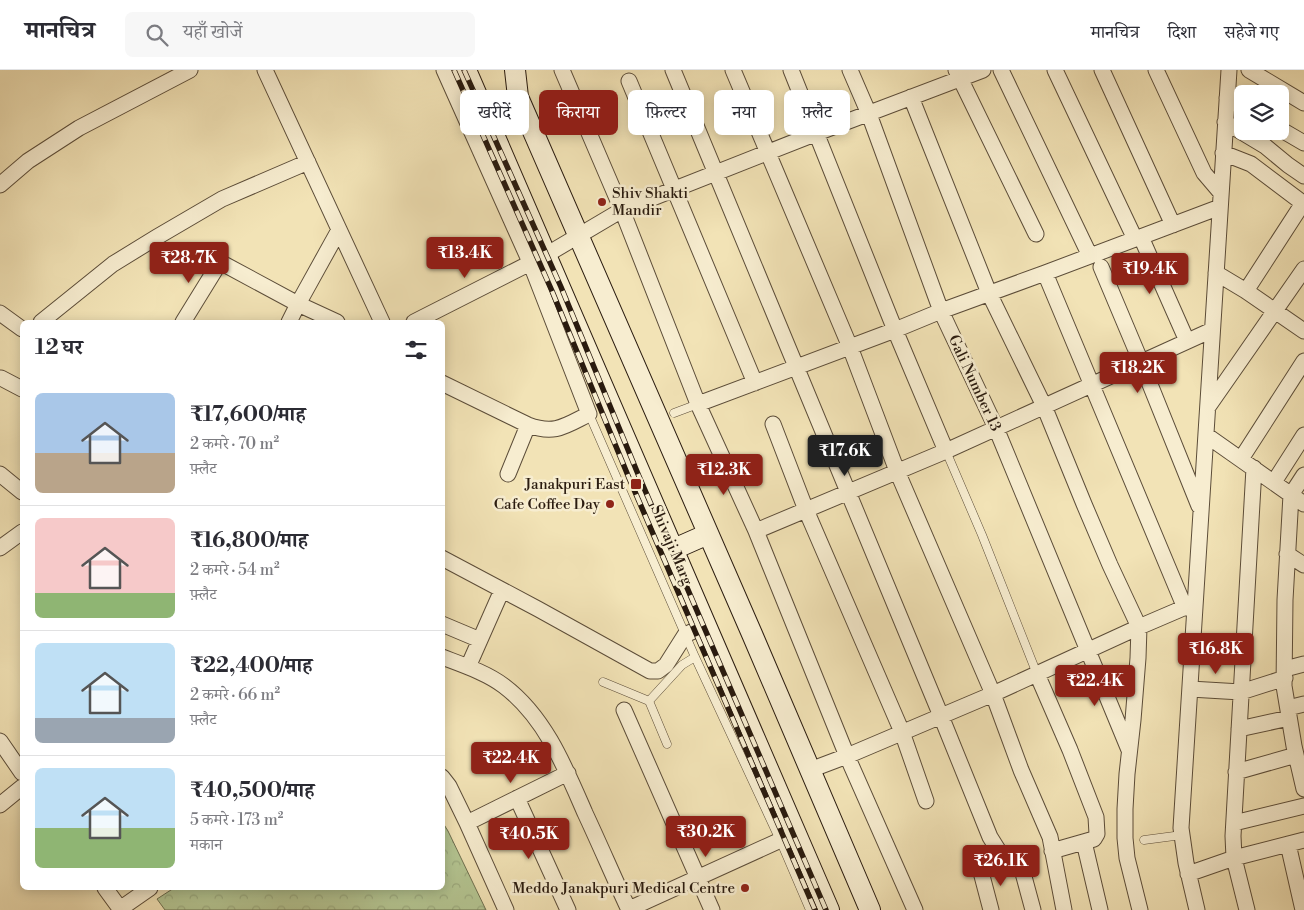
<!DOCTYPE html>
<html lang="hi">
<head>
<meta charset="utf-8">
<style>
  body { margin:0; font-family:"Libre Bodoni","Noto Serif Devanagari",serif; background:#f7f7f7; color:#2b2b33; height:100vh; display:flex; flex-direction:column; font-size:19px; white-space:nowrap }
  * { box-sizing:border-box; margin:0 }
  p { font-size:16px; color:#7c7c81 }
  .icon { flex:none; width:28px; height:28px; fill:none; stroke:currentColor; stroke-width:2; stroke-linecap:round; stroke-linejoin:round }
  .map { position:relative; flex:1; overflow:hidden }
  .sheet { position:absolute; left:20px; top:250px; width:425px; height:570px; display:flex; flex-direction:column; background:#fff; border-radius:8px; box-shadow:0 2px 12px #0003 }
  .sheet>* { flex:none }
  .hud { position:absolute; left:460px; top:20px; width:475px; height:45px; display:flex; gap:10px }
  .controls { position:absolute; left:1234px; top:15px; display:grid; gap:10px }
  .controls a { display:grid; place-items:center; width:55px; height:55px; border-radius:8px; background:#fff; box-shadow:0 2px 12px #0003; font-size:25px }
  .price { position:absolute; translate:-50% -42px; padding:0 11px; border-radius:5px; background:#8f2418; color:#fff; font-size:16px; line-height:32px; filter:drop-shadow(0 1px 2px #0008) }
  .price::after { content:''; position:absolute; left:50%; top:30px; width:15px; height:11px; margin-left:-8px; background:inherit; clip-path:polygon(0 0,100% 0,50% 100%) }
  .price.selected { background:#222; color:#fff }
  ul { padding:0; list-style:none }
  li { display:flex; align-items:center; gap:15px; height:125px; padding:0 15px }
  li+li { border-top:1px solid #e1e1e2 }
  li span { display:grid; place-items:center; flex:none; width:140px; height:100px; border-radius:8px; color:#555 }
  li>.icon { margin-inline-start:auto }
  span .icon { width:60px; height:60px; fill:#fffc; stroke-width:1 }
  li b { font-size:21px }
  h2 { display:flex; justify-content:space-between; align-items:center; height:60px; padding:0 15px; font-size:21px }
  .tag { padding:0 18px; border-radius:8px; background:#fff; box-shadow:0 2px 12px #0003; font-size:18px; line-height:45px }
  .tag.selected { background:#8f2418; color:#fff }
  header { display:flex; align-items:center; gap:30px; box-sizing:border-box; height:70px; padding:0 25px; background:#fff; border-bottom:1px solid #e1e1e2 }
  header strong { font-size:24px }
  nav { display:flex; gap:28px; margin-inline-start:auto; font-size:18px }
  .search { width:350px; height:45px; background:#f7f7f7; display:flex; align-items:center; gap:12px; box-sizing:border-box; padding:0 18px; border-radius:8px; color:#7c7c81; font-size:19px }
  .map>svg:first-child { display:block }
  .park { fill:url(#park-crowns); stroke:#6f7050 }
  .lines { fill:none; stroke-linecap:round; stroke-linejoin:round }
  .service-casing { stroke:#5c4d39; stroke-width:9 }
  .minor-casing { stroke:#5c4d39; stroke-width:17 }
  .secondary-casing { stroke:#2a1b0f; stroke-width:22 }
  .service { stroke:#f7edd0; stroke-width:8 }
  .minor { stroke:#f7edd0; stroke-width:15 }
  .secondary { stroke:#f7edd0; stroke-width:20 }
  .rail-casing { stroke:#2a1b0f; stroke-width:5.5 }
  .rail { stroke:#f7edd0; stroke-width:4; stroke-dasharray:11; stroke-linecap:butt }
  .poi-dot { fill:#8f2418; stroke:#f7edd0; stroke-width:2 }
  .labels { text-anchor:middle; stroke-width:5; stroke-linejoin:round; paint-order:stroke }
  .poi-label { font-size:15px; fill:#2a1b0f; stroke:#f7edd0; text-anchor:end }
  .street-label { font-size:15px; fill:#2a1b0f; stroke:#f7edd0 }
</style>
</head>
<body>
<header>
<strong>मानचित्र</strong>
<div class="search"><svg class="icon" aria-label="search" viewBox="0 0 24 24"><circle cx="10" cy="10" r="6"/><path d="M15 15l6 6"/></svg>यहाँ खोजें</div>
<nav><a>मानचित्र</a><a>दिशा</a><a>सहेजे गए</a></nav>
</header>
<div class="map">
<svg width="1304" height="840" viewBox="0 0 1304 840">
  <defs>
    <pattern id="park-crowns" width="20" height="18" patternUnits="userSpaceOnUse" patternTransform="scale(1.25)"><rect width="20" height="18" fill="#b4c592"/><path d="M2 6a3 3 0 1 1 6 0M12 15a3 3 0 1 1 6 0" fill="none" stroke="#9ba97d"/></pattern>
  </defs>
  <rect width="100%" height="100%" fill="#f2e3b6"/>
  <filter id="stains"><feTurbulence type="fractalNoise" baseFrequency=".004" numOctaves="4"/><feColorMatrix values="0 0 0 0 .2 0 0 0 0 .09 0 0 0 0 .02 0 0 0 .5 -.17"/></filter>
  <radialGradient id="worn" r=".72"><stop offset=".6" stop-color="#630" stop-opacity="0"/><stop offset="1" stop-color="#630" stop-opacity=".3"/></radialGradient>
  <path class="park" d="M 443,753 L 448,761 L 486,840 L 165,840 L 157,829 L 174,818 L 442,818 Z"/>
  <g class="lines">
    <defs>
      <path id="service" d="M 674,343 L 698,334
        M 589,344 L 695,587 L 780,770 L 810,840
        M 946,381 L 982,465 L 1037,604
        M 603,612 L 649,631
        M 667,674 L 649,631 L 682,595 L 695,587
        M 1144,770 L 1182,765"/>
      <path id="minor" d="M 265,0 L 382,252
        M 562,0 L 622,140 L 698,334 L 756,461 L 847,686 L 915,840
        M 673,0 L 941,646 L 990,767 L 1000,783 L 1019,797 L 1023,803 L 1033,840
        M 733,0 L 850,277 L 897,401 L 993,624 L 1021,700 L 1050,767 L 1064,840
        M 791,0 L 895,260 L 946,381
        M 850,0 L 869,44 L 941,241 L 996,358 L 1129,680
        M 956,0 L 1036,164
        M 1001,0 L 1090,186
        M 1055,0 L 1135,169
        M 1102,0 L 1173,155
        M 1156,0 L 1204,103 L 1221,123
        M 1249,0 L 1304,33
        M 629,11 L 755,313
        M 911,27 L 989,223 L 1044,336 L 1084,434 L 1110,495 L 1139,557 L 1138,588 L 1133,650 L 1127,704 L 1125,739 L 1125,768 L 1127,788 L 1140,840
        M 1227,28 L 1242,37
        M 1225,52 L 1265,76 L 1288,95 L 1304,106
        M 1280,59 L 1304,73
        M 1223,83 L 1251,94 L 1304,134
        M 0,115 L 28,91 L 79,58 L 190,0
        M 1141,167 L 1187,271
        M 1101,197 L 1141,292 L 1199,436
        M 1045,203 L 1185,538
        M 1216,203 L 1246,221 L 1304,261
        M 1246,221 L 1303,133
        M 0,243 L 22,259
        M 41,252 L 113,194 L 157,167 L 222,129 L 308,92
        M 183,252 L 220,192 L 298,234 L 337,252
        M 289,252 L 298,234 L 339,160
        M 414,252 L 546,185 L 622,140 L 817,63 L 983,0
        M 1,308 L 22,319
        M 442,313 L 528,355 C 555,365 565,356 589,344 L 530,192 L 444,0
        M 698,334 L 895,260 L 941,241 L 1045,203 L 1220,137
        M 1208,337 L 1304,199
        M 773,354 L 806,440 L 902,662 L 926,731
        M 1206,365 L 1304,434
        M 1241,389 L 1304,291
        M 0,404 L 22,422
        M 508,404 L 528,355
        M 1304,405 L 1291,425 L 1285,530 L 1284,616 L 1294,676 L 1304,719
        M 1274,412 L 1304,365
        M 756,461 L 946,381 L 1212,260
        M 0,478 L 22,462
        M 1287,484 L 1304,495
        M 442,488 L 538,539 L 650,601 L 658,601 L 666,595 L 685,565 L 706,555
        M 442,554 L 480,570
        M 442,587 C 463,595 487,603 504,616 C 545,647 565,697 585,743 C 600,775 614,808 629,840
        M 468,597 L 502,520
        M 1285,599 L 1304,594
        M 1037,604 L 1070,680 L 1096,747 L 1097,764 L 1094,769 L 1052,781
        M 1190,619 L 1241,622 L 1285,608
        M 1288,638 L 1304,634
        M 624,640 L 712,840
        M 1239,659 L 1289,648
        M 0,671 L 22,703
        M 810,700 L 847,686 L 993,624 L 1139,557 L 1195,533
        M 1236,702 L 1296,685
        M 442,707 L 449,716 L 467,753 L 506,840
        M 517,728 L 568,840
        M 0,735 L 22,717
        M 467,753 L 568,703
        M 1234,753 L 1304,736
        M 1084,772 L 1100,840
        M 1288,774 L 1303,840
        M 981,802 L 991,840
        M 1188,804 L 1234,788 L 1304,770
        M 105,818 L 121,840
        M 120,839 L 150,818
        M 629,839 L 796,763
        M 1197,840 L 1186,793 L 1181,758 L 1229,0
        M 1247,840 L 1234,788 L 1233,766 L 1254,398"/>
      <path id="secondary" d="M 466,0 L 829,840
        M 515,0 L 518,27 L 752,564 L 870,840
        M 674,479 L 708,464"/>
    </defs>
    <use href="#service" class="service-casing"/>
    <use href="#minor" class="minor-casing"/>
    <use href="#secondary" class="secondary-casing"/>
    <use href="#service" class="service"/>
    <use href="#minor" class="minor"/>
    <use href="#secondary" class="secondary"/>
    <defs>
      <path id="rail" d="M 454,0 L 552,221 L 629,408 L 815,840
        M 464,0 L 561,217 L 638,404 L 826,840"/>
    </defs>
    <use href="#rail" class="rail-casing"/>
    <use href="#rail" class="rail"/>
  </g>
  <g class="poi-dot">
    <circle cx="602" cy="132" r="5"/>
    <rect x="630" y="408" width="12" height="12" rx="2.5"/>
    <circle cx="610" cy="434" r="5"/>
    <circle cx="745" cy="818" r="5"/>
  </g>
  <g class="labels">
    <g class="poi-label">
      <text x="612" y="128" text-anchor="start">Shiv Shakti<tspan x="612" dy="17">Mandir</tspan></text>
      <text x="625" y="419">Janakpuri East</text>
      <text x="600" y="439">Cafe Coffee Day</text>
      <text x="735" y="823">Meddo Janakpuri Medical Centre</text>
    </g>
    <g class="street-label">
      <text transform="translate(975 313) rotate(65)" y="5">Gali Number 13</text>
      <text transform="translate(672 475) rotate(67)" y="5">Shivaji Marg</text>
    </g>
  </g>
  <rect width="100%" height="100%" filter="url(#stains)"/>
  <rect width="100%" height="100%" fill="url(#worn)"/>
</svg>
<div class="controls">
<a><svg class="icon" aria-label="layers" viewBox="0 0 24 24"><path d="M12 4l9 5-9 5-9-5zM3 14l9 5 9-5"/></svg></a>
</div>
<b class="price" style="left:465px;top:209px">₹13.4K</b>
<b class="price" style="left:189px;top:214px">₹28.7K</b>
<b class="price" style="left:1150px;top:225px">₹19.4K</b>
<b class="price" style="left:1138px;top:324px">₹18.2K</b>
<b class="price selected" style="left:845px;top:407px">₹17.6K</b>
<b class="price" style="left:724px;top:426px">₹12.3K</b>
<b class="price" style="left:1216px;top:605px">₹16.8K</b>
<b class="price" style="left:1095px;top:637px">₹22.4K</b>
<b class="price" style="left:511px;top:714px">₹22.4K</b>
<b class="price" style="left:706px;top:788px">₹30.2K</b>
<b class="price" style="left:529px;top:790px">₹40.5K</b>
<b class="price" style="left:1001px;top:817px">₹26.1K</b>
<div class="hud">
<a class="tag">खरीदें</a>
<a class="tag selected">किराया</a>
<a class="tag">फ़िल्टर</a>
<a class="tag">नया</a>
<a class="tag">फ़्लैट</a>
</div>
<section class="sheet">
<h2>12 घर<svg class="icon" aria-label="filters" viewBox="0 0 24 24"><path d="M4 7h16M4 17h16"/><circle cx="9" cy="7" r="2"/><circle cx="15" cy="17" r="2"/></svg></h2>
<ul>
<li><span style="background:linear-gradient(#a9c7e8 60%,#b9a48a 0)"><svg class="icon" aria-label="home" viewBox="0 0 24 24"><path d="M3 11l9-7 9 7M6 9v11h12V9"/></svg></span><div><b>₹17,600/माह</b><p>2 कमरे · 70 m²</p><p>फ़्लैट</p></div></li>
<li><span style="background:linear-gradient(#f6c9c9 75%,#8fb573 0)"><svg class="icon" aria-label="home" viewBox="0 0 24 24"><path d="M3 11l9-7 9 7M6 9v11h12V9"/></svg></span><div><b>₹16,800/माह</b><p>2 कमरे · 54 m²</p><p>फ़्लैट</p></div></li>
<li><span style="background:linear-gradient(#bfe0f5 75%,#9aa5b1 0)"><svg class="icon" aria-label="home" viewBox="0 0 24 24"><path d="M3 11l9-7 9 7M6 9v11h12V9"/></svg></span><div><b>₹22,400/माह</b><p>2 कमरे · 66 m²</p><p>फ़्लैट</p></div></li>
<li><span style="background:linear-gradient(#bfe0f5 60%,#8fb573 0)"><svg class="icon" aria-label="home" viewBox="0 0 24 24"><path d="M3 11l9-7 9 7M6 9v11h12V9"/></svg></span><div><b>₹40,500/माह</b><p>5 कमरे · 173 m²</p><p>मकान</p></div></li>
</ul>
</section>
</div>
</body>
</html>
